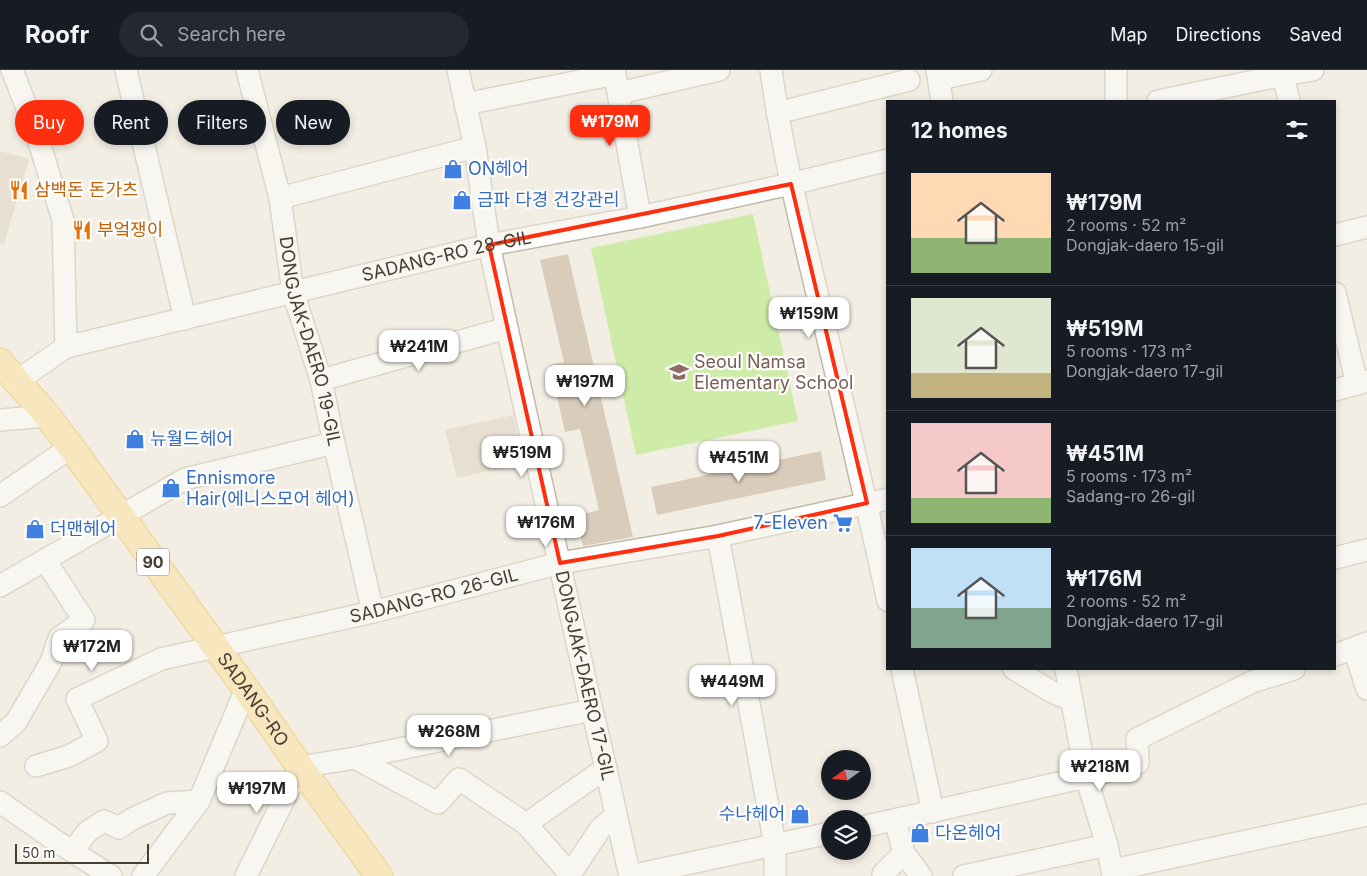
<!DOCTYPE html>
<html lang="en">
<head>
<meta charset="utf-8">
<style>
  body { margin:0; font-family:Inter,"Noto Sans KR",sans-serif; background:#242831; color:#f1f3f6; height:100vh; display:flex; flex-direction:column; font-size:19px; white-space:nowrap }
  * { box-sizing:border-box; margin:0 }
  p { font-size:16px; color:#9ea1a6 }
  .icon { flex:none; width:28px; height:28px; fill:none; stroke:currentColor; stroke-width:2; stroke-linecap:round; stroke-linejoin:round }
  .map { position:relative; flex:1; overflow:hidden }
  .details { position:absolute; left:886px; top:30px; width:450px; height:570px; display:flex; flex-direction:column; background:#171b24; border-radius:0px; box-shadow:0 2px 8px #0003 }
  .details>* { flex:none }
  .hud { position:absolute; left:15px; top:30px; width:475px; height:45px; display:flex; gap:10px }
  .needle { width:32px; rotate:255deg }
  .fabs { position:absolute; left:821px; top:680px; display:grid; gap:10px }
  .fabs a { display:grid; place-items:center; width:50px; height:50px; border-radius:50%; background:#171b24; box-shadow:0 2px 8px #0003; font-size:25px }
  .scale { position:absolute; left:15px; bottom:12px; width:134px; box-sizing:border-box; padding-left:5px; border:2px solid #463e33; border-top:0; font-size:14px; line-height:18px; white-space:nowrap; color:#463e33; -webkit-text-stroke:4px #fff; paint-order:stroke }
  .price { position:absolute; translate:-50% -42px; padding:0 11px; border-radius:10px; background:#fff; color:#222; font-size:16px; line-height:32px; filter:drop-shadow(0 1px 2px #0008) }
  .price::after { content:''; position:absolute; left:50%; top:30px; width:15px; height:11px; margin-left:-8px; background:inherit; clip-path:polygon(0 0,100% 0,50% 100%) }
  .price.on { background:#ff2e0e; color:#fff }
  ul { padding:0; list-style:none }
  li { display:flex; align-items:center; gap:15px; height:125px; padding:0 25px }
  li+li { border-top:1px solid #363941 }
  li span { display:grid; place-items:center; flex:none; width:140px; height:100px; border-radius:0px; color:#555 }
  li>.icon { margin-inline-start:auto }
  span .icon { width:60px; height:60px; fill:#fffc; stroke-width:1 }
  li b { font-size:21px }
  h2 { display:flex; justify-content:space-between; align-items:center; height:60px; padding:0 25px; font-size:21px }
  .pill { padding:0 18px; border-radius:22px; background:#171b24; box-shadow:0 2px 8px #0003; font-size:18px; line-height:45px }
  .pill.on { background:#ff2e0e; color:#fff }
  header { display:flex; align-items:center; gap:30px; box-sizing:border-box; height:70px; padding:0 25px; background:#171b24; border-bottom:1px solid #363941 }
  header strong { font-size:24px }
  nav { display:flex; gap:28px; margin-inline-start:auto; font-size:18px }
  .search { width:350px; height:45px; background:#242831; display:flex; align-items:center; gap:12px; box-sizing:border-box; padding:0 18px; border-radius:28px; color:#9ea1a6; font-size:19px }
  .map>svg:first-child { display:block }
  .green { fill:#ceeca8 }
  .building { fill:#d9ccbb }
  .lines { fill:none; stroke-linecap:round; stroke-linejoin:round }
  .minor-casing { stroke:#c2b9a8; stroke-width:24 }
  .major-casing { stroke:#eebd57; stroke-width:29 }
  .minor { stroke:#fff; stroke-width:21 }
  .major { stroke:#ffdd90; stroke-width:26 }
  .marked { fill:none; stroke:#ff2e0e; stroke-width:4; stroke-linejoin:round }
  .labels { text-anchor:middle; stroke-width:4.5; stroke-linejoin:round; paint-order:stroke }
  .shield { fill:#fff; stroke:#7e7870; stroke-width:1 }
  .shield-label { font-size:16px; font-weight:bold; fill:#463e33 }
  .shop-label { font-size:18px; fill:#366cbe; stroke:#fff; text-anchor:start }
  .food-label { font-size:18px; fill:#c56008; stroke:#fff; text-anchor:start }
  .street-label { font-size:18px; fill:#463e33; stroke:#fff }
  .education-label { font-size:18px; fill:#785e54; stroke:#fff; text-anchor:start }
</style>
</head>
<body>
<header>
<strong>Roofr</strong>
<div class="search"><svg class="icon" aria-label="search" viewBox="0 0 24 24"><circle cx="10" cy="10" r="6"/><path d="M15 15l6 6"/></svg>Search here</div>
<nav><a>Map</a><a>Directions</a><a>Saved</a></nav>
</header>
<div class="map">
<svg width="1367" height="806" viewBox="0 0 1367 806">
  <rect width="100%" height="100%" fill="#f3eee3"/>
  <path class="green" d="M 753,144 L 798,351 L 636,385 L 591,178 Z"/>
  <path class="building" d="M 0,81 L 29,89 L 4,174 L 0,174 Z
    M 568,184 L 633,467 L 583,476 L 576,446 L 599,440 L 580,359 L 565,362 L 550,295 L 564,292 L 540,190 Z
    M 513,345 L 524,393 L 457,408 L 445,360 Z
    M 821,381 L 826,410 L 657,445 L 651,417 Z"/>
  <g class="lines">
    <defs>
      <g id="minor">
        <path d="M 12,0 L 35,59 L 63,150 L 66,277"/>
        <path d="M 126,0 L 185,249"/>
        <path id="s1" d="M 247,0 L 280,128 L 293,222 L 321,310 L 334,373 L 373,542"/>
        <path id="s2" d="M 458,0 L 475,77 L 489,175 L 507,258 L 592,640 C 606,695 617,751 630,806 L 830,763"/>
        <path d="M 614,0 L 640,147"/>
        <path d="M 771,0 C 782,81 802,160 821,240 C 844,337 867,434 888,531"/>
        <path d="M 937,0 L 942,31"/>
        <path d="M 1116,0 L 1116,31"/>
        <path d="M 1283,5 L 1289,31"/>
        <path d="M 939,9 L 981,0"/>
        <path d="M 619,23 L 719,0"/>
        <path d="M 1158,31 L 1283,5 L 1313,0"/>
        <path d="M 465,34 L 615,4"/>
        <path d="M 777,43 L 909,10"/>
        <path d="M 280,128 L 475,77"/>
        <path d="M 1335,165 L 1367,157"/>
        <path d="M 1335,223 L 1357,314"/>
        <path d="M 321,310 L 507,258"/>
        <path id="s3" d="M 17,311 L 66,277 L 489,175 L 640,147 L 791,114 L 888,90"/>
        <path d="M 1335,320 L 1367,311"/>
        <path d="M 0,350 L 47,346"/>
        <path d="M 0,426 L 71,377"/>
        <path d="M 718,466 L 775,775 L 775,806"/>
        <path d="M 1335,488 L 1367,480"/>
        <path d="M 0,516 L 185,409 L 334,373"/>
        <path d="M 1354,579 L 1367,619"/>
        <path d="M 1335,585 L 1367,573"/>
        <path d="M 902,599 L 933,742"/>
        <path d="M 1014,599 L 1052,622 L 1072,630"/>
        <path d="M 1066,599 L 1086,707 L 1107,775 L 1113,806"/>
        <path d="M 0,666 L 16,652 L 51,592 L 59,568 L 84,550 L 45,490"/>
        <path d="M 355,688 L 438,733 L 459,709 L 526,754 L 570,804"/>
        <path id="s4" d="M 36,696 L 69,686 L 97,671 L 77,629 L 161,589 L 373,542 L 560,493 L 718,466 L 888,429"/>
        <path d="M 0,732 L 59,773 L 111,806"/>
        <path d="M 526,754 L 606,698"/>
        <path d="M 862,757 L 1086,707 L 1138,693 L 1137,669 L 1252,612 L 1294,599"/>
        <path d="M 73,781 L 87,762 L 104,751 L 119,758 L 132,749 L 167,733 L 199,731"/>
        <path d="M 904,783 L 921,806"/>
        <path d="M 1113,800 L 1367,745"/>
        <path d="M 883,804 L 904,783 L 895,750"/>
        <path d="M 143,806 L 199,731 L 246,619"/>
        <path d="M 246,806 L 300,697 L 355,688 L 592,640"/>
        <path d="M 569,806 L 600,759 L 615,746"/>
        <path d="M 964,806 L 1107,775"/>
      </g>
      <g id="major">
        <path id="s5" d="M 0,292 L 45,343 L 71,377 L 246,619 L 300,697 L 379,806"/>
      </g>
    </defs>
    <use href="#minor" class="minor-casing"/>
    <use href="#major" class="major-casing"/>
    <use href="#minor" class="minor"/>
    <use href="#major" class="major"/>
  </g>
  <path d="M0 0H1367V806H0ZM 791,114 L 867,433 L 718,466 L 560,493 L 489,175 Z" fill="#f3eee3" fill-opacity=".55" fill-rule="evenodd"/>
  <path class="marked" d="M 791,114 L 867,433 L 718,466 L 560,493 L 489,175 Z"/>
  <defs>
    <symbol id="shop-bare" viewBox="-9 -9 18 18"><path d="M-5-2.5h2.3a2.7 3.5 0 0 1 5.4 0H5L5.5 6h-11ZM-1.5-2.5h3a1.5 2.3 0 0 0-3 0Z" fill="#3f7fe0" stroke="#fff" stroke-width="2.5" paint-order="stroke"/></symbol>
    <symbol id="restaurant-bare" viewBox="-9 -9 18 18"><path d="M-5-6h1v4h1v-4h1v4h1v-4h1v5L-1.5 .5V6h-2V.5L-5-1ZM5-6V6H3V1.5H1.5Q1.5-4 5-6Z" fill="#e8710a" stroke="#fff" stroke-width="2.5" paint-order="stroke"/></symbol>
    <symbol id="school-bare" viewBox="-9 -9 18 18"><path d="M0-5L7-2L0 1L-7-2ZM-4 1L0 2.5L4 1V4Q0 6-4 4Z" fill="#8d6e63" stroke="#fff" stroke-width="2.5" paint-order="stroke"/></symbol>
    <symbol id="supermarket-bare" viewBox="-9 -9 18 18"><path d="M-6-5.5h2.5l.6 2H6L4.5 2H-2.5L-4.4-4H-6ZM-1.5 3.2a1.3 1.3 0 1 0 .1 0ZM3 3.2a1.3 1.3 0 1 0 .1 0Z" fill="#3f7fe0" stroke="#fff" stroke-width="2.5" paint-order="stroke"/></symbol>
  </defs>
  <g fill-rule="evenodd">
    <use href="#shop-bare" x="439" y="85" width="28" height="28"/>
    <use href="#restaurant-bare" x="5" y="106" width="28" height="28"/>
    <use href="#shop-bare" x="448" y="116" width="28" height="28"/>
    <use href="#restaurant-bare" x="68" y="146" width="28" height="28"/>
    <use href="#school-bare" x="665" y="288" width="28" height="28"/>
    <use href="#shop-bare" x="121" y="355" width="28" height="28"/>
    <use href="#shop-bare" x="157" y="404" width="28" height="28"/>
    <use href="#supermarket-bare" x="829" y="439" width="28" height="28"/>
    <use href="#shop-bare" x="21" y="445" width="28" height="28"/>
    <use href="#shop-bare" x="786" y="730" width="28" height="28"/>
    <use href="#shop-bare" x="906" y="749" width="28" height="28"/>
  </g>
  <g class="labels">
    <rect class="shield" x="137" y="478.5" width="32" height="27" rx="4"/>
    <g class="shield-label">
      <text x="153" y="498">90</text>
    </g>
    <g class="shop-label">
      <text x="468" y="105">ON헤어</text>
      <text x="477" y="136">금파 다경 건강관리</text>
      <text x="150" y="375">뉴월드헤어</text>
      <text x="186" y="414">Ennismore<tspan x="186" dy="21">Hair(에니스모어 헤어)</tspan></text>
      <text x="828" y="459" text-anchor="end">7-Eleven</text>
      <text x="50" y="465">더맨헤어</text>
      <text x="785" y="750" text-anchor="end">수나헤어</text>
      <text x="935" y="769">다온헤어</text>
    </g>
    <g class="food-label">
      <text x="34" y="126">삼백돈 돈가츠</text>
      <text x="97" y="166">부엌쟁이</text>
    </g>
    <g class="street-label">
      <text dy="6" stroke="none"><textPath href="#s3" startOffset="451">SADANG-RO 28-GIL</textPath></text>
      <text dy="6" stroke="none"><textPath href="#s1" startOffset="279">DONGJAK-DAERO 19-GIL</textPath></text>
      <text dy="6" stroke="none"><textPath href="#s4" startOffset="486">SADANG-RO 26-GIL</textPath></text>
      <text dy="6" stroke="none"><textPath href="#s2" startOffset="619">DONGJAK-DAERO 17-GIL</textPath></text>
      <text dy="6" stroke="none"><textPath href="#s5" startOffset="422">SADANG-RO</textPath></text>
    </g>
    <g class="education-label">
      <text x="694" y="298">Seoul Namsa<tspan x="694" dy="21">Elementary School</tspan></text>
    </g>
  </g>
</svg>
<div class="fabs">
<a><svg class="needle" viewBox="-14 -14 28 28"><path d="M0-13l5 13h-10z" fill="#e53935"/><path d="M0 13l5-13h-10z" fill="#9ea1a6"/></svg></a>
<a><svg class="icon" aria-label="layers" viewBox="0 0 24 24"><path d="M12 4l9 5-9 5-9-5zM3 14l9 5 9-5"/></svg></a>
</div>
<div class="scale">50 m</div>
<b class="price on" style="left:610px;top:77px">₩179M</b>
<b class="price" style="left:809px;top:269px">₩159M</b>
<b class="price" style="left:419px;top:302px">₩241M</b>
<b class="price" style="left:585px;top:337px">₩197M</b>
<b class="price" style="left:522px;top:408px">₩519M</b>
<b class="price" style="left:739px;top:413px">₩451M</b>
<b class="price" style="left:546px;top:478px">₩176M</b>
<b class="price" style="left:92px;top:602px">₩172M</b>
<b class="price" style="left:732px;top:637px">₩449M</b>
<b class="price" style="left:449px;top:687px">₩268M</b>
<b class="price" style="left:1100px;top:722px">₩218M</b>
<b class="price" style="left:257px;top:744px">₩197M</b>
<div class="hud">
<a class="pill on">Buy</a>
<a class="pill">Rent</a>
<a class="pill">Filters</a>
<a class="pill">New</a>
</div>
<section class="details">
<h2>12 homes<svg class="icon" aria-label="filters" viewBox="0 0 24 24"><path d="M4 7h16M4 17h16"/><circle cx="9" cy="7" r="2"/><circle cx="15" cy="17" r="2"/></svg></h2>
<ul>
<li><span style="background:linear-gradient(#ffd9b3 65%,#8fb573 0)"><svg class="icon" aria-label="home" viewBox="0 0 24 24"><path d="M3 11l9-7 9 7M6 9v11h12V9"/></svg></span><div><b>₩179M</b><p>2 rooms · 52 m²</p><p>Dongjak-daero 15-gil</p></div></li>
<li><span style="background:linear-gradient(#dfe7d0 75%,#c2b280 0)"><svg class="icon" aria-label="home" viewBox="0 0 24 24"><path d="M3 11l9-7 9 7M6 9v11h12V9"/></svg></span><div><b>₩519M</b><p>5 rooms · 173 m²</p><p>Dongjak-daero 17-gil</p></div></li>
<li><span style="background:linear-gradient(#f6c9c9 75%,#8fb573 0)"><svg class="icon" aria-label="home" viewBox="0 0 24 24"><path d="M3 11l9-7 9 7M6 9v11h12V9"/></svg></span><div><b>₩451M</b><p>5 rooms · 173 m²</p><p>Sadang-ro 26-gil</p></div></li>
<li><span style="background:linear-gradient(#bfe0f5 60%,#7fa58c 0)"><svg class="icon" aria-label="home" viewBox="0 0 24 24"><path d="M3 11l9-7 9 7M6 9v11h12V9"/></svg></span><div><b>₩176M</b><p>2 rooms · 52 m²</p><p>Dongjak-daero 17-gil</p></div></li>
</ul>
</section>
</div>
</body>
</html>
